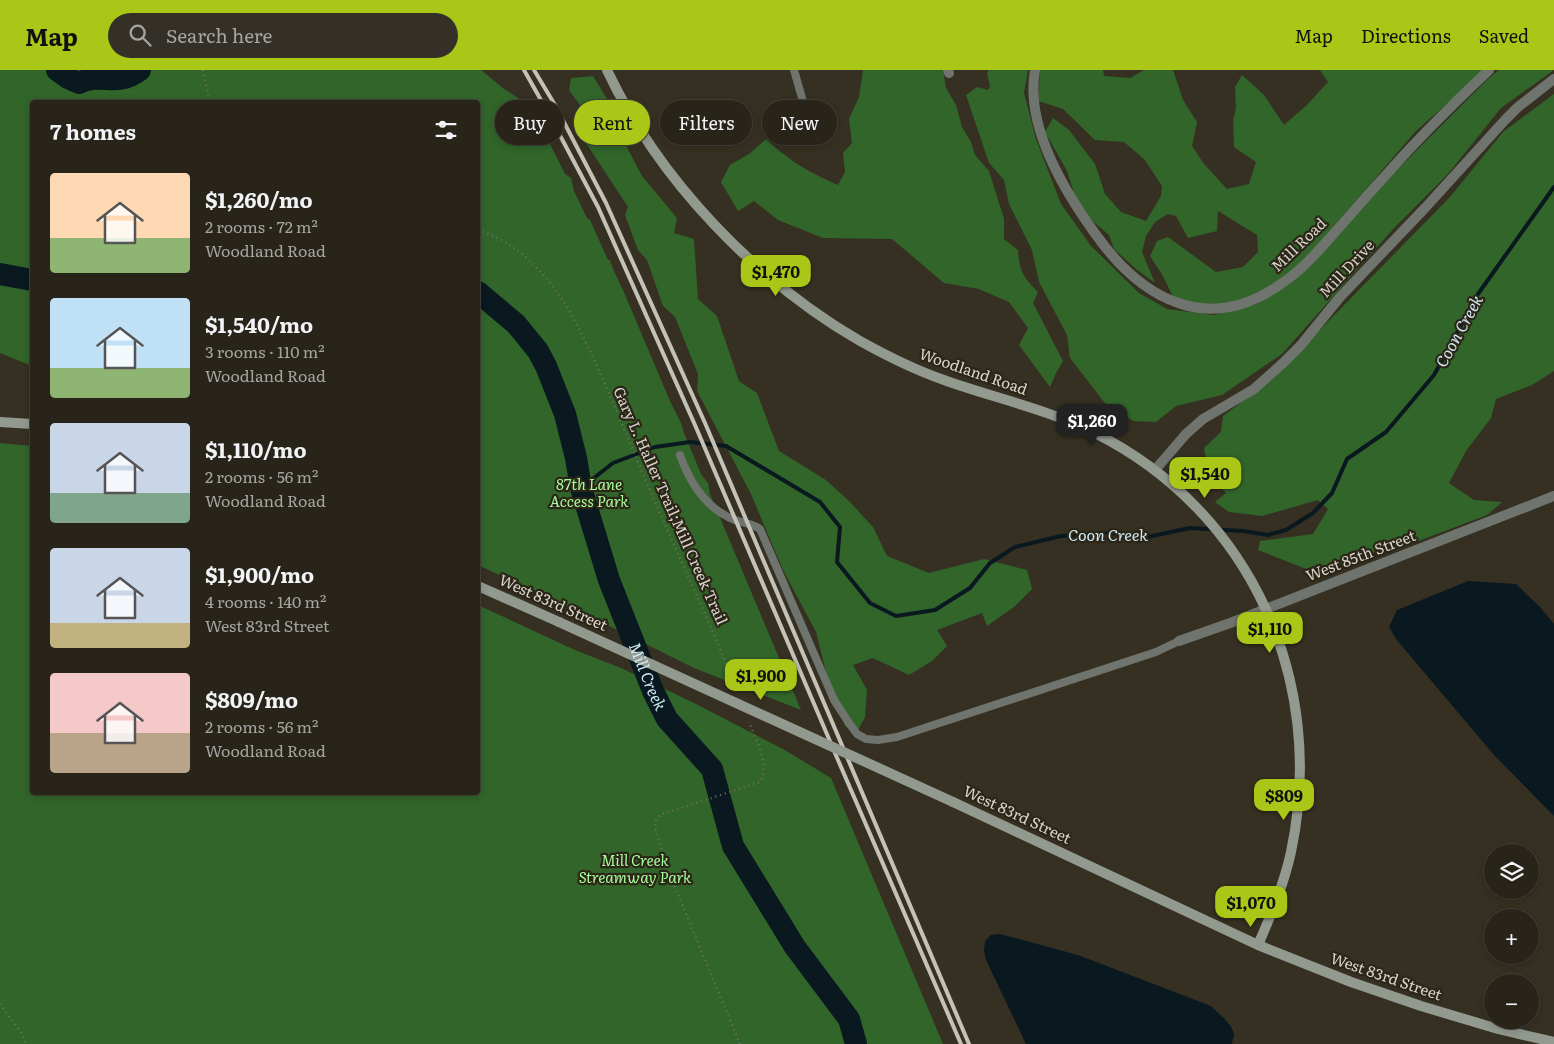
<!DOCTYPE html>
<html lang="en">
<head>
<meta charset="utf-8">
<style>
  body { margin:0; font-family:Literata,serif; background:#343027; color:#f1f3f6; height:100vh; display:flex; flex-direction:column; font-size:19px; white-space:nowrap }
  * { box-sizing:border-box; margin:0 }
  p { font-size:16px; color:#a5a4a2 }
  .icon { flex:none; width:28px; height:28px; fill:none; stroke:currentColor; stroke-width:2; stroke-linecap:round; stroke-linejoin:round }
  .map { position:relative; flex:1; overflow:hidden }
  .drawer { position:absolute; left:30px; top:30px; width:450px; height:695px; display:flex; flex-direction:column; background:#28241a; border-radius:5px; box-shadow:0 2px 8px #0003,0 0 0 1px #444139 }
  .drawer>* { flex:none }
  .top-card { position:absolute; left:495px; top:30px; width:475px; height:45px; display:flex; gap:10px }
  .tools { position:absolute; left:1484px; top:774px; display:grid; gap:10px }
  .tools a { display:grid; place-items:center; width:55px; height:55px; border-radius:50%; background:#28241a; box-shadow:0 2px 8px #0003,0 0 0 1px #444139; font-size:25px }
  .price { position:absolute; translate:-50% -42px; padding:0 11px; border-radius:10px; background:#aac717; color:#111; font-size:16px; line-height:32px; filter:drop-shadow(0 1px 2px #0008) }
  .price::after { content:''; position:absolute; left:50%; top:30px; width:15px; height:11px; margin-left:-8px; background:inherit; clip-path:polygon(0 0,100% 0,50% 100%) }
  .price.on { background:#222; color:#fff }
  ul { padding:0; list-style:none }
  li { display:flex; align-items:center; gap:15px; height:125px; padding:0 20px }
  li span { display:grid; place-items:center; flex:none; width:140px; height:100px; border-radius:5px; color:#555 }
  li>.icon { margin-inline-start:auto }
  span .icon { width:60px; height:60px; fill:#fffc; stroke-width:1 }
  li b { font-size:21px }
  h2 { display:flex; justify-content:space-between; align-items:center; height:60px; padding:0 20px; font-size:21px }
  .pill { padding:0 18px; border-radius:22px; background:#28241a; box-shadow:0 2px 8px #0003,0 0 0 1px #444139; font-size:18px; line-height:45px }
  .pill.on { background:#aac717; color:#111 }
  header { display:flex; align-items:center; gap:30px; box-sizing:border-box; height:70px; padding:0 25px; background:#aac717; color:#111 }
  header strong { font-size:24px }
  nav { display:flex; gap:28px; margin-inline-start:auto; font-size:18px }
  .search { width:350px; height:45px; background:#343027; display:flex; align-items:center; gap:12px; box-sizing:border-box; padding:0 18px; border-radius:28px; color:#a5a4a2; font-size:19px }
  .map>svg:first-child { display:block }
  .green { fill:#31652a }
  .water { fill:#09191f }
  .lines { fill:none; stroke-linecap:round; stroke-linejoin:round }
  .stream { stroke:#09191f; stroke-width:4 }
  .river { stroke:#09191f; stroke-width:22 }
  .path { stroke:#746f63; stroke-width:2.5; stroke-dasharray:1 4; stroke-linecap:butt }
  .lane { stroke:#6f746e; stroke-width:8 }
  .street { stroke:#6f746e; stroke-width:10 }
  .secondary { stroke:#929a90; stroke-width:10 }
  .rail { stroke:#c4c1b7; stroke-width:4 }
  .secondary-bridge { stroke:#929a90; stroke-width:10 }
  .labels { text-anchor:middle; stroke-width:4.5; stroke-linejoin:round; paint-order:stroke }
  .street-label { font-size:15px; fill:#d8d5cb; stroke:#2b2618 }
  .park-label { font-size:15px; font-style:italic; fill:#a7fd9a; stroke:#2b2618 }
  .water-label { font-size:16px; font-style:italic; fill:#cee8f2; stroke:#2b2618 }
</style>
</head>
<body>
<header>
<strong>Map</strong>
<div class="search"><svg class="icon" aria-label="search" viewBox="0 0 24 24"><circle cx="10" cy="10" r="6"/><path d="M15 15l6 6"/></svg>Search here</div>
<nav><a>Map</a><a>Directions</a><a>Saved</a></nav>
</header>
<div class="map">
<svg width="1554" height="974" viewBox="0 0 1554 974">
  <rect width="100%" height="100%" fill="#363022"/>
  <path class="green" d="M 0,0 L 481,0 L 504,19 L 529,35 L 533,44 L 537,48 L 565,104 L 571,108 L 574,121 L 587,148 L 590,150 L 608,190 L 610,190 L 613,199 L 623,220 L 670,331 L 681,353 L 684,363 L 701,404 L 708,413 L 710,424 L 801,640 L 694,598 L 583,543 L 478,495 L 478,32 L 32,32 L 32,296 L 0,283 Z
    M 863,0 L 943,0 L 946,18 L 956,35 L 962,57 L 971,72 L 975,85 L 989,101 L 1004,149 L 1004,169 L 1018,180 C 1019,201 1024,208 1038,222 L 1033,233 L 1063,291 L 1056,303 L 1050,317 L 1019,275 L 1028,258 L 1009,232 L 979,219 L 944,213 L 892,169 L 823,168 L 778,150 L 754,131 L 738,141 L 721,112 L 730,95 L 749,84 L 766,69 C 786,89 812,104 838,115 L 845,102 L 843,83 L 852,73 L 849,49 L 859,27 Z
    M 989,0 L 1028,0 L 1024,23 L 1036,69 L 1061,134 L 1091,176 L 1139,223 L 1167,239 L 1214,245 L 1257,234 L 1312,195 L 1383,114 L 1489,8 L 1499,0 L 1554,0 L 1501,38 L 1448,104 L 1395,157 L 1282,284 L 1222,325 L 1176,336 L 1156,352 L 1133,351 L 1104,332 L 1070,288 L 1067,265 L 1039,212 L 1032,180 L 1009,134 L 1004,110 L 989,93 L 966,25 L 977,17 L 988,20 L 990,16 L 987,3 Z
    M 1040,0 L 1103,0 L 1104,6 L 1130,8 L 1144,0 L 1173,0 L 1183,30 L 1197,52 L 1192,76 L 1204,94 L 1227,119 L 1249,114 L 1256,92 L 1234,77 L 1233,50 L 1236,38 L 1235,17 L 1242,5 L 1264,25 L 1284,55 L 1307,35 L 1328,12 L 1320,0 L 1485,0 L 1416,61 L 1302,193 L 1273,215 L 1253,227 L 1227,233 L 1198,234 L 1173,227 L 1163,206 L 1150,186 L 1157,171 L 1168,167 L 1216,202 L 1243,197 L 1258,182 L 1257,165 L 1218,141 L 1217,161 L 1188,168 L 1176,146 L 1168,144 L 1155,152 L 1146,166 L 1142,182 L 1155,213 L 1136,199 L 1114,179 L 1109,165 L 1090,149 L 1075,126 L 1067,101 L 1045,62 L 1053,48 L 1069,60 L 1095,94 L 1105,124 L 1121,142 L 1146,151 L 1161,126 L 1162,116 L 1145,90 L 1124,72 L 1095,70 L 1063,39 L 1038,31 Z
    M 593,6 L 610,34 L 617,58 L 642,106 L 677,148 L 674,163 L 694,169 L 698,229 L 717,246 L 739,311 L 757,323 L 779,381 L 826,410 L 850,432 L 873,457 L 887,486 L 929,503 L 984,489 L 1027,500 L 1032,519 L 1014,537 L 987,556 L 982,543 L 937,560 L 947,576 L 932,591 L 909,605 L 873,588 L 853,595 L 867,620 L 865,647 L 856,664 L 845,656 L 826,602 L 816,562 L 783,500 L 751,424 L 697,321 L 698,304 L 675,247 L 663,236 L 647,190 L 638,180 L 625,145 L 628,137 L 586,73 L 592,52 L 569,20 L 571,8 Z
    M 1554,24 L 1554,301 L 1532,315 L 1496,329 L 1491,348 L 1466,381 L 1449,413 L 1474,430 L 1502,432 L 1487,445 L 1413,473 L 1391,472 L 1359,492 L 1328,496 L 1319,504 L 1258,480 L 1260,471 L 1313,464 L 1328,439 L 1318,430 L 1262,446 L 1229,442 L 1215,432 L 1226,423 L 1209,406 L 1204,378 L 1221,362 L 1223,346 L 1266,314 L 1303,277 L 1450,127 L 1503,62 Z
    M 0,373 L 32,376 L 32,722 L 478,722 L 478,535 L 575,580 L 621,598 L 696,634 L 783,679 L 831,708 L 943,974 L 0,974 Z"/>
  <path class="water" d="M 1468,511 L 1516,514 L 1541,538 L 1554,554 L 1554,746 L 1494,685 L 1396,569 L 1389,557 L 1397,540 Z
    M 999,864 L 1008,866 L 1078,885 L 1211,936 C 1217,942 1235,956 1234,966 C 1234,966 1232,973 1232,974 L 1026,974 L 986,890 L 984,881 L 985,871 L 991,865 Z"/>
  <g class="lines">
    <path class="stream" d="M 581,418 L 613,393 L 655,377 L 690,372 L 726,376 L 820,432 L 840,457 L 837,492 L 870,533 L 896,546 L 935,540 L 970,518 L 990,493 L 1015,477 L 1061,466 L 1112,463 L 1143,468 L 1190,458 L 1243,461 L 1268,465 L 1286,460 L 1313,443 L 1332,423 L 1347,389 L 1386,362 L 1434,305 L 1478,224 L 1554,117"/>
    <g class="river">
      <path d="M 57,0 L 68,8 L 79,13 C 99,2 118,18 140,0"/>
      <path d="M 0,204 L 32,210"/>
      <path id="s1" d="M 478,222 L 516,254 L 538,281 L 546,296 L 565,344 L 576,388 L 581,418 L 609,510 L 653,621 L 667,649 L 712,699 L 733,776 L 795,877 L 849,949 L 856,974"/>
    </g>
    <path class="path" d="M 203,0 L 210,32
      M 478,160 C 516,172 544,201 565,234 C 573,246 579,258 585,271 C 606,313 622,356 641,399 C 672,473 708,546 737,621
      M 0,934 L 20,961 L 26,974
      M 740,974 L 672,810 L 655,759 L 656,750 L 660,745 L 760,712 C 771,695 755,669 749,652"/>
    <path class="lane" d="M 794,0 L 808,49
      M 680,385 C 690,413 706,439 735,450 C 745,454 750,452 760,459 L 834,630 L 849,653 L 857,664 L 866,669 L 878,670 L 897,667 L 1156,582 L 1179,571"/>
    <path class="street" d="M 948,0 L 949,3
      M 1035,0 C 1025,55 1063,119 1094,162 C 1142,231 1210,267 1285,211 C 1305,197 1320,179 1336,161 C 1353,142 1369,123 1386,105 C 1419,67 1453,34 1489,0
      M 1155,400 L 1186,364 L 1203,349 L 1254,319 L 1283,293 L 1301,275 L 1340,227 L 1425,138 L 1505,50 L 1518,37 L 1554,9
      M 1179,571 L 1233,552 L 1554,426"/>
    <path class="secondary" d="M 607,0 C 659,110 755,210 860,271 C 887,286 915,300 944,310 C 994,328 1047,339 1095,363 C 1252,442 1327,612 1291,782 C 1284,814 1271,845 1258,875
      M 0,352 L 32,354
      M 478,516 L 559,552
      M 953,732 L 1258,875 L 1351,912 L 1421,936 L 1498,959 L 1554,972"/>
    <path class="rail" d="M 524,0 L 546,39 L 598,137 L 695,355 L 838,690 L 961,974
      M 534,0 L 555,35 L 606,133 L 705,353 L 969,974"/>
    <path class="secondary-bridge" d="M 559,552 L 953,732"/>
  </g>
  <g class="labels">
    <g class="street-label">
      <text transform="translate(1299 175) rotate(-44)" y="5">Mill Road</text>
      <text transform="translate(1347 199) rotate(-47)" y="5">Mill Drive</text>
      <text transform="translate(973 302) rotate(19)" y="5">Woodland Road</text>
      <text transform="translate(670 436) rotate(66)" y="5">Gary L. Haller Trail;Mill Creek Trail</text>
      <text transform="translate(1361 486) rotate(-21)" y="5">West 85th Street</text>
      <text transform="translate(553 533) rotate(24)" y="5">West 83rd Street</text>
      <text transform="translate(1017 745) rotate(25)" y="5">West 83rd Street</text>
      <text transform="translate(1386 907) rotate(19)" y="5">West 83rd Street</text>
    </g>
    <g class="park-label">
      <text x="589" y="420">87th Lane<tspan x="589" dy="17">Access Park</tspan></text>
      <text x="635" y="796">Mill Creek<tspan x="635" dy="17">Streamway Park</tspan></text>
    </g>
    <g class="water-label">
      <text transform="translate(1459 261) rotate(-61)" y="6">Coon Creek</text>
      <text x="1108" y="471">Coon Creek</text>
      <text dy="6" stroke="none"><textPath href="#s1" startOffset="429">Mill Creek</textPath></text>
    </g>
  </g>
</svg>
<div class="tools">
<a><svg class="icon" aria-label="layers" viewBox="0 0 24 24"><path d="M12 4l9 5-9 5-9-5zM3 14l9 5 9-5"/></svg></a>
<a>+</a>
<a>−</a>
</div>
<b class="price" style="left:776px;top:227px">$1,470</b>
<b class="price on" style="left:1092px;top:376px">$1,260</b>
<b class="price" style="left:1205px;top:429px">$1,540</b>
<b class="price" style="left:1270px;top:584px">$1,110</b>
<b class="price" style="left:761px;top:631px">$1,900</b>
<b class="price" style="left:1284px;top:751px">$809</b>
<b class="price" style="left:1251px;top:858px">$1,070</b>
<div class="top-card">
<a class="pill">Buy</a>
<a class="pill on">Rent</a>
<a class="pill">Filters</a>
<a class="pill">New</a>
</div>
<section class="drawer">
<h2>7 homes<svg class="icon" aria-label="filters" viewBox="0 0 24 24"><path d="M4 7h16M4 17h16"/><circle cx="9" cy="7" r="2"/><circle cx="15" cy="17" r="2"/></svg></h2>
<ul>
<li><span style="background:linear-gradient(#ffd9b3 65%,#8fb573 0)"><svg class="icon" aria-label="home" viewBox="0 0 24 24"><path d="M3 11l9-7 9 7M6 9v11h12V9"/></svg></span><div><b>$1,260/mo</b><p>2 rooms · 72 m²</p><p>Woodland Road</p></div></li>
<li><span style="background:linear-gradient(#bfe0f5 70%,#8fb573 0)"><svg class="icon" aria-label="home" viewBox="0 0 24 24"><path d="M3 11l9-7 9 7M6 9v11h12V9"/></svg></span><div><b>$1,540/mo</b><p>3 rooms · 110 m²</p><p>Woodland Road</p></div></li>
<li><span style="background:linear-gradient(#c9d6e8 70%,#7fa58c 0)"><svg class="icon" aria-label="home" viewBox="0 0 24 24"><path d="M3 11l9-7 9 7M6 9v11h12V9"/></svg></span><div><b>$1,110/mo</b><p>2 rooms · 56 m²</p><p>Woodland Road</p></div></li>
<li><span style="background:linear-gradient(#c9d6e8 75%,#c2b280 0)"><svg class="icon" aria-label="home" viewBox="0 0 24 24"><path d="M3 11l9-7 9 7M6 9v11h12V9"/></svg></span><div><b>$1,900/mo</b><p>4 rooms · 140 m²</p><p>West 83rd Street</p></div></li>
<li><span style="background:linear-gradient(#f6c9c9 60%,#b9a48a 0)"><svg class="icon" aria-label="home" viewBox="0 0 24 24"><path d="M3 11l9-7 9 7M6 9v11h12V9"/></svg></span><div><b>$809/mo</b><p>2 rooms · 56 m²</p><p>Woodland Road</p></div></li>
</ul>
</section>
</div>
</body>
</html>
